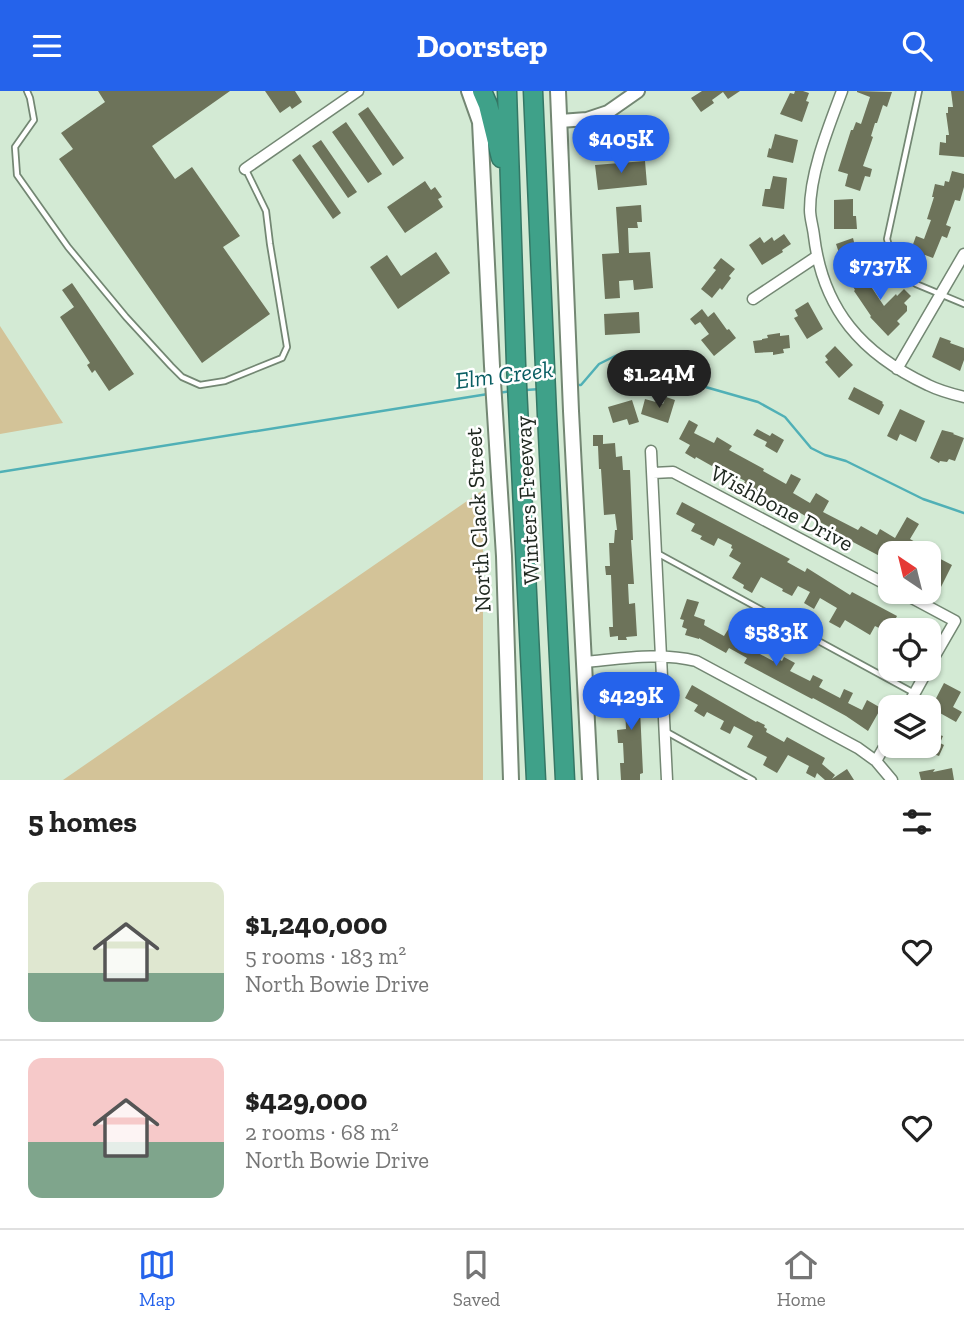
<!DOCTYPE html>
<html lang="en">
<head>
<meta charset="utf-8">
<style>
  body { margin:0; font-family:"Zilla Slab",serif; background:#f6f6f6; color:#222; height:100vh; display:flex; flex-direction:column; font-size:26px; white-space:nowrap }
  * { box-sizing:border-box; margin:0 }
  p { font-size:23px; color:#767676 }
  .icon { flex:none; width:38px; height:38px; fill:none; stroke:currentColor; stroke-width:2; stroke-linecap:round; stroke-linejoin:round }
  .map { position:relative; height:689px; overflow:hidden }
  .side { display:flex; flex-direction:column; background:#fff; flex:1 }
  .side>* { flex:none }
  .needle { width:46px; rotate:325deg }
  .controls { position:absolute; left:878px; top:450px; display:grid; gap:14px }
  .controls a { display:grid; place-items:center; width:63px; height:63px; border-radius:14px; background:#fff; box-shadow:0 2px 5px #0004; font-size:35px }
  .price { position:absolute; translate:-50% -60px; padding:0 16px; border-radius:24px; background:#2563eb; color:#fff; font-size:23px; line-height:46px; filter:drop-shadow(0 2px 4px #0008) }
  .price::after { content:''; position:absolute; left:50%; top:42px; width:21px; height:16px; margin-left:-10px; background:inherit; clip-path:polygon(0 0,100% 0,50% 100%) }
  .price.selected { background:#222; color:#fff }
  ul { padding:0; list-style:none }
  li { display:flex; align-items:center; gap:21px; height:175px; padding:0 28px }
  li+li { border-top:2px solid #e0e0e0 }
  li span { display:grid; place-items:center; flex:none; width:196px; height:140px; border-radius:14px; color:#555 }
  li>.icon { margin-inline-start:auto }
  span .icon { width:84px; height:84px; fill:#fffc; stroke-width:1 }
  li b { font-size:30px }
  h2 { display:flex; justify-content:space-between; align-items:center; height:84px; padding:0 28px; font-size:30px }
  header { display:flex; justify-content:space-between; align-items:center; height:91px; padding:0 28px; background:#2563eb; color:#fff; font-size:32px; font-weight:700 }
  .tabs { display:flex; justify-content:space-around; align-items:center; height:98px; border-top:2px solid #e0e0e0; background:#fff; font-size:19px; color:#767676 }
  .tabs a { display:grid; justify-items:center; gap:4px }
  .tabs .selected { color:#2563eb }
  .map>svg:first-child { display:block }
  .green { fill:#d3c398 }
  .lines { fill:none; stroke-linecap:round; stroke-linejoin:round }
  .stream { stroke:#50b0b6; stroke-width:2.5 }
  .building { fill:#6d735a }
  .service-casing { stroke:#738773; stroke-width:8 }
  .minor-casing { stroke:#738773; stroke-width:13 }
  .tertiary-casing { stroke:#738773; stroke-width:16 }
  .secondary-casing { stroke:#738773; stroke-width:18 }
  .motorway-casing { stroke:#347765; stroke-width:21 }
  .service { stroke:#fff; stroke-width:4.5 }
  .minor { stroke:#fff; stroke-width:10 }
  .tertiary { stroke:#fff; stroke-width:12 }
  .secondary { stroke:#fff; stroke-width:14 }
  .motorway { stroke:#3fa189; stroke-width:18 }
  .labels { text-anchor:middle; stroke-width:5; stroke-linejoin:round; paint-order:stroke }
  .street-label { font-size:23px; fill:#202921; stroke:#fff }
  .water-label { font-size:24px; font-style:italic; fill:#085d62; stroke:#fff }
</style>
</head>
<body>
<header><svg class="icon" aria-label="menu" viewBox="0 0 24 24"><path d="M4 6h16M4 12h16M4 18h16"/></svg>Doorstep<svg class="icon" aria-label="search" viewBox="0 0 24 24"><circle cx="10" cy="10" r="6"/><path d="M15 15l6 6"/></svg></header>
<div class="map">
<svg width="964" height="689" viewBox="0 0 964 689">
  <rect width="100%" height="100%" fill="#d3ead4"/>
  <path class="green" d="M 0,235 L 63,332 L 0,343 Z
    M 483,399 L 483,689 L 63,689 Z"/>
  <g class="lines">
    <path class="stream" d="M 574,294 L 581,294 L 599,273 L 615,265 L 632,261 L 645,264 L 671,283 L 688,291 L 758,311 L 785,326 L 811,357 L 825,364 L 846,370 L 923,408 L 964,422
      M 526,299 L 540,298
      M 498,302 L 512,300
      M 0,381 L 488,303"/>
  </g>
  <path class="building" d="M 98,0 L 230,0 L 152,55 L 175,88 L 192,76 L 240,145 L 223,156 L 270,223 L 202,272 L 59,68 L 73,58 L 61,42 L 105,11 Z
    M 265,0 L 295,0 L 302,11 L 292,18 L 290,15 L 280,22 Z
    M 702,0 L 740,0 L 728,8 L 723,1 L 712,9 L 714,12 L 701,21 L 691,7 Z
    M 795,0 L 803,0 L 809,2 L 806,10 L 809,11 L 802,31 L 780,23 L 790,2 L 794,3 Z
    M 857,0 L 892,1 L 887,16 L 883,14 L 877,32 L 875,32 L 871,45 L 873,46 L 863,75 L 872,78 L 870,86 L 865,85 L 860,100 L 845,95 L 848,83 L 838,80 L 851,39 L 853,39 L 856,31 L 861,33 L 870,6 L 857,1 Z
    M 951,0 L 964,0 L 964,66 L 939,64 L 940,51 L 946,52 L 946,44 L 949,44 L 946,22 L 948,22 L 948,16 L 953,16 Z
    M 368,16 L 404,67 L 393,75 L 358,23 Z
    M 346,31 L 382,83 L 368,92 L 332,41 Z
    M 775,43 L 798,49 L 793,72 L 767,66 L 769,57 L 771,58 Z
    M 321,49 L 357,101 L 348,107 L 312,55 Z
    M 300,63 L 341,122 L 333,128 L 292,69 Z
    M 645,70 L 647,94 L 598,99 L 595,74 Z
    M 952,80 L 964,83 L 964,96 L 960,110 L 955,109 L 946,134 L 951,136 L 947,147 L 942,145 L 933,167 L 925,164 L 920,179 L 910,176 L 912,168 L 908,167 L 916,145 L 924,148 L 931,129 L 927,128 L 934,106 L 932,106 L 935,93 L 944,95 L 945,90 L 949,91 Z
    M 773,85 L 787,87 L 784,118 L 762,115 L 765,98 L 770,98 Z
    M 425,90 L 431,99 L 435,96 L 442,106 L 438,108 L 443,116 L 405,142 L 387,116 Z
    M 853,108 L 853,125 L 856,125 L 857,138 L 834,138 L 834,109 Z
    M 641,114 L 642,131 L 637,131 L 638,137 L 628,137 L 629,162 L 650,161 L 653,197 L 634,199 L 633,189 L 619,190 L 620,207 L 605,208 L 602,163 L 619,162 L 616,116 Z
    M 784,143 L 791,153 L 782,159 L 783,161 L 762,174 L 749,154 L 760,146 L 764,152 L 772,146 L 774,150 Z
    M 853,147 L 855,155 L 859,154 L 862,163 L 866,161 L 869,172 L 845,180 L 836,153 Z
    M 436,161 L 450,182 L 398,218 L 370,176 L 387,164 L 401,185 Z
    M 721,167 L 735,178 L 729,185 L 731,187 L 722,199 L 720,197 L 712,207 L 701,198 L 716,179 L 713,177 Z
    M 875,176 L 881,186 L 873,191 L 876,195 L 872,197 L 884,215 L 896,203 L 897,205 L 904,198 L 911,205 L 904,212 L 907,215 L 907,220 L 897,230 L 900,233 L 888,245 L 870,226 L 871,225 L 854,200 L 855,199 L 851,192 Z
    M 72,192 L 134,283 L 109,300 L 95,279 L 92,282 L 87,274 L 90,272 L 60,226 L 74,216 L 62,199 Z
    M 808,211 L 823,238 L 807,248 L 794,227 L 798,225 L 795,219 Z
    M 702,218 L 708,226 L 714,221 L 727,239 L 729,238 L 736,247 L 714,265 L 701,249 L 709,243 L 700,231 L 695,234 L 690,228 Z
    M 639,221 L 640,242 L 605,244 L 604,223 Z
    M 780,242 L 780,245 L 789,244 L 790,257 L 783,258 L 784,262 L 773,264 L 773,261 L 755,262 L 753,250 L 762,249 L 762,248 L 768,247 L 767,244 Z
    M 940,246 L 951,250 L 950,252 L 964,257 L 964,269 L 960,280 L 932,266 Z
    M 835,255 L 853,274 L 839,287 L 825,271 L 828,269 L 825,265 Z
    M 854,296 L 883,311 L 882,312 L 884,314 L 879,324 L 848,308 Z
    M 666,306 L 675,309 L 668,332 L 641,323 L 645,308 L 663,313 Z
    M 632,309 L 639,331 L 629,334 L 627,328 L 613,332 L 608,316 Z
    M 900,318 L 925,330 L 916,351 L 900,343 L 897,350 L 887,345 Z
    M 689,329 L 698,334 L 694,342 L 714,352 L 717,346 L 732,355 L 729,359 L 764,378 L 763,380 L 786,393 L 791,383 L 801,388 L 793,402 L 810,412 L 816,402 L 829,410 L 823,421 L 858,439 L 861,435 L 877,444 L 880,438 L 895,447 L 907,426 L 919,433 L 910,448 L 917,452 L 912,462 L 891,462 L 891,471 L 832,440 L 833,438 L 818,430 L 817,432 L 787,414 L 786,415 L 759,401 L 744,392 L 745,390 L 728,381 L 726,383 L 696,366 L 695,368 L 685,362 L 690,354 L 679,348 Z
    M 757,338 L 770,345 L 772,342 L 784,349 L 777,362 L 765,355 L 767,351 L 753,344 Z
    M 942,339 L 954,342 L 953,343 L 964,347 L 955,370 L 949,368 L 947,371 L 940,370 L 939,372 L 930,367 Z
    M 593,344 L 603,344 L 603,353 L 615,352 L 616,366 L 622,365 L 623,379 L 630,379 L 633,449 L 631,449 L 634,493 L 628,493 L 629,513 L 635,512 L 637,545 L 626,546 L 627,549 L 618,549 L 618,545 L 610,546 L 609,536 L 613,536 L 611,484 L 606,484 L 605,475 L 610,475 L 609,452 L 614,452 L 615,439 L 617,439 L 615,423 L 604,424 L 601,378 L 599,378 L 598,355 L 593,355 Z
    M 682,411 L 790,468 L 787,471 L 805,481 L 807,477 L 850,504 L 852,501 L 897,525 L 895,529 L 913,539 L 891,539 L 891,543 L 875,535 L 870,544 L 845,529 L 840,537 L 829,531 L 837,517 L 820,507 L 814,518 L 804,512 L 810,501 L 798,495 L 792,505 L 782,500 L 783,498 L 761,486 L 752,502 L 743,497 L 744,494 L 732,487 L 741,472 L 729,465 L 733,458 L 731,457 L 732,454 L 718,447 L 714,455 L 700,448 L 702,445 L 691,440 L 695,433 L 676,423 Z
    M 929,462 L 952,474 L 940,498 L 929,493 Z
    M 687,508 L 699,511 L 694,525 L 705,529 L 704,534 L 724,545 L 729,537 L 764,556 L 760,563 L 773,570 L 775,566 L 782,570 L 784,566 L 795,572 L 790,580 L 810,590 L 813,584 L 823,589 L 819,596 L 840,607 L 844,598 L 853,602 L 848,612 L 862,619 L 867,609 L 881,617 L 868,640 L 846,625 L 813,607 L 812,608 L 744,572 L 747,567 L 729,557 L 726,562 L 699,547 L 699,548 L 685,544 L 687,538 L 682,536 L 684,529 L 680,528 Z
    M 637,591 L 637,597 L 639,597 L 643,682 L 640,683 L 640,689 L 621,689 L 620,672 L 624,672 L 623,652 L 618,652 L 617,639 L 626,638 L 625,618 L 624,607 L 615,607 L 614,593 Z
    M 944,592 L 961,601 L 953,616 L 962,621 L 956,631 L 931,617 Z
    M 692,594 L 756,631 L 757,630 L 765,634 L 764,636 L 767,638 L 766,641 L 784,651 L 787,646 L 825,667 L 822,673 L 835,684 L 832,688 L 847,678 L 854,689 L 825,689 L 817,682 L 815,687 L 806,682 L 809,675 L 788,664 L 777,682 L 763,674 L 767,666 L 747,656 L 753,645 L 734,635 L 730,643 L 720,638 L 724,630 L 707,621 L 704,626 L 694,620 L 698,614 L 685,607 Z
    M 929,641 L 943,645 L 940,652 L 944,654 L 939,665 L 913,655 L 929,654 Z
    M 952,677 L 954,689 L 921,689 L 919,681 L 935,678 L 933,681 Z"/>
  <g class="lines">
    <defs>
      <path id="service" d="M 27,0 L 30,7 L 34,29 L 15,56 L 17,84 L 68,156 L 126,226 L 171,275 L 182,286 L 200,294 L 225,290 L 282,267 L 287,256 L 270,153 L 266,120 L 246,79
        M 919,0 L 887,148 L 896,179 L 916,193 L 964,213
        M 657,462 L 914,602
        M 665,640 L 753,689"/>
      <path id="minor" d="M 842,0 C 829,35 810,81 810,119 C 810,127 813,136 814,145 C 823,219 862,263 928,294 C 940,300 952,303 964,306
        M 245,78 L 358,0
        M 753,208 L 816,166
        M 897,278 L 964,163
        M 651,360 L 667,689
        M 653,382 L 673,381 L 891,496
        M 899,500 L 955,530
        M 584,571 C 620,568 660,561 696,570 L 858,657 L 876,670 L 892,689
        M 929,575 L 955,530
        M 907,616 L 928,578
        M 876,670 L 891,644"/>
      <path id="tertiary" d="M 560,30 L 587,28 L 608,21 L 638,0"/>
      <path id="secondary" d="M 469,0 L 480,31 L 492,275 L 504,465 L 511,689
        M 558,0 L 571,320 L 590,689"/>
      <path id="motorway" d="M 482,0 L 488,14 L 501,67
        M 507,0 L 516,273 L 536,689
        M 533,0 L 547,324 L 565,689"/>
    </defs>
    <use href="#service" class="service-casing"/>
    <use href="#minor" class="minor-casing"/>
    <use href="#tertiary" class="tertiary-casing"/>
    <use href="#secondary" class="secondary-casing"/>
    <use href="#motorway" class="motorway-casing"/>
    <use href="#service" class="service"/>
    <use href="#minor" class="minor"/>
    <use href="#tertiary" class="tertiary"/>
    <use href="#secondary" class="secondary"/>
    <use href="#motorway" class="motorway"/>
  </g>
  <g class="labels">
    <g class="street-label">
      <text transform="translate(527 409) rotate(-93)" y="8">Winters Freeway</text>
      <text transform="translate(782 417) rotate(28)" y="8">Wishbone Drive</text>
      <text transform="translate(478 429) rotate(-93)" y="8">North Clack Street</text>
    </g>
    <g class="water-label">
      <text transform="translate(504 284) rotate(-7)" y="8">Elm Creek</text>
    </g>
  </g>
</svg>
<div class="controls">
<a><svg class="needle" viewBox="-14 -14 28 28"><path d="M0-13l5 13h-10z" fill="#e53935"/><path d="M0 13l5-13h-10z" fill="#767676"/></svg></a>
<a><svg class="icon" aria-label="locate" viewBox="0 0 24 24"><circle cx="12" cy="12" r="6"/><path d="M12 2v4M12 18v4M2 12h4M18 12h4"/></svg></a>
<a><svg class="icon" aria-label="layers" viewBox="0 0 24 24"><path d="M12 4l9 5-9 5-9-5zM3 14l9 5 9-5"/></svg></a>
</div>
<b class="price" style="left:621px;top:84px">$405K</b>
<b class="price" style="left:880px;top:211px">$737K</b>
<b class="price selected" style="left:659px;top:319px">$1.24M</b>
<b class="price" style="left:776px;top:577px">$583K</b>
<b class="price" style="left:631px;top:641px">$429K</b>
</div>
<section class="side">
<h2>5 homes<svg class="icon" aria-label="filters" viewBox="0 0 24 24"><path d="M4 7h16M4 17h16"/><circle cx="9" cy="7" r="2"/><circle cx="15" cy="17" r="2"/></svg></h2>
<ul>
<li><span style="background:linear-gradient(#dfe7d0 65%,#7fa58c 0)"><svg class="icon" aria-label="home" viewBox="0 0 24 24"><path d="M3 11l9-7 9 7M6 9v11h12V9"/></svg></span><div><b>$1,240,000</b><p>5 rooms · 183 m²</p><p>North Bowie Drive</p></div><svg class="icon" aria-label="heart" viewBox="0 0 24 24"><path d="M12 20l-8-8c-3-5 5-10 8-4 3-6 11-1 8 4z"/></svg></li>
<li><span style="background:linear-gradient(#f6c9c9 60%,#7fa58c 0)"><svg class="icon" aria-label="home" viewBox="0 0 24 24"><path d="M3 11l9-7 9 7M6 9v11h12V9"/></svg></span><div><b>$429,000</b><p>2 rooms · 68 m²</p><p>North Bowie Drive</p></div><svg class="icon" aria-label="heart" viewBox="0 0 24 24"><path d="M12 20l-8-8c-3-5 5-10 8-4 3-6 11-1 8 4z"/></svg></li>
</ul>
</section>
<nav class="tabs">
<a class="selected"><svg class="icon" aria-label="map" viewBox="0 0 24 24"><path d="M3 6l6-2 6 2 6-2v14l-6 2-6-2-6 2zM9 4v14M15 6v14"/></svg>Map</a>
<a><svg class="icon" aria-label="saved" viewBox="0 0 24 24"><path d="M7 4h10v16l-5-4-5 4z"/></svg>Saved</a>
<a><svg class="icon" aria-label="home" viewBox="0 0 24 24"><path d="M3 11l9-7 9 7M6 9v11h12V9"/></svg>Home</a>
</nav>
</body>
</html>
